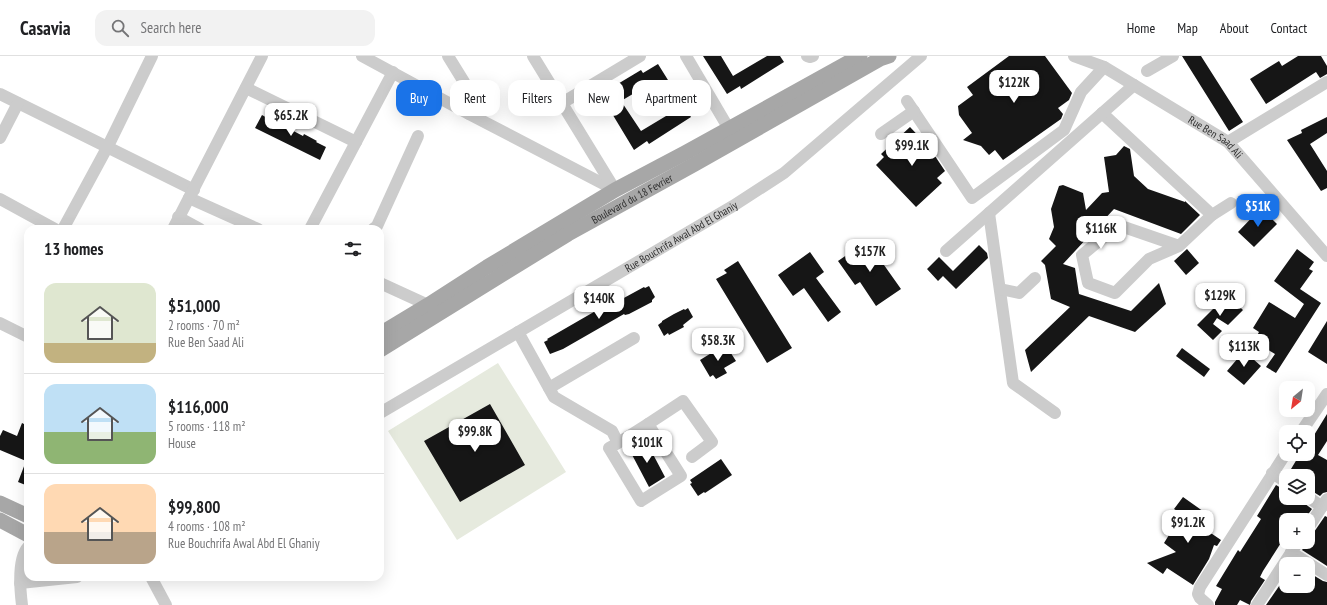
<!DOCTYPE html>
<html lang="en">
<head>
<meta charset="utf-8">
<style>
  body { margin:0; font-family:"PT Sans Narrow",sans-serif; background:#f2f2f2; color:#202124; height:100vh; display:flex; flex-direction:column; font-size:15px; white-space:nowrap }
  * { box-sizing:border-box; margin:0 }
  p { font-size:13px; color:#757577 }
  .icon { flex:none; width:22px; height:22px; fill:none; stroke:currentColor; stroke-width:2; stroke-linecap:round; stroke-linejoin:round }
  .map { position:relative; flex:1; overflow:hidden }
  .drawer { position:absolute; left:24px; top:169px; width:360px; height:356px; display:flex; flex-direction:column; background:#fff; border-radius:12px; box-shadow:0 4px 16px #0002 }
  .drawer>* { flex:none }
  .banner { position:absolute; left:396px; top:24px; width:380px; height:36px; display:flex; gap:8px }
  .needle { width:26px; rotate:210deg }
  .buttons { position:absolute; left:1279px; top:325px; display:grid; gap:8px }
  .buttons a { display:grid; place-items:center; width:36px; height:36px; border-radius:8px; background:#fff; box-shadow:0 4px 16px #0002; font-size:20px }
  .price { position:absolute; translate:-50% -34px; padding:0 9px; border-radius:8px; background:#fff; color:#222; font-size:13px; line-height:26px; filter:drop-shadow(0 1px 2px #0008) }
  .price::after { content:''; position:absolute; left:50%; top:24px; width:12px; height:9px; margin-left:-6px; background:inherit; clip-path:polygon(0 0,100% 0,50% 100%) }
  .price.active { background:#1a73e8; color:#fff }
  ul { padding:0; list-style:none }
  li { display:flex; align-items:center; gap:12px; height:100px; padding:0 20px }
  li+li { border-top:1px solid #e0e0e0 }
  li span { display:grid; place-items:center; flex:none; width:112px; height:80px; border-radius:12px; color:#555 }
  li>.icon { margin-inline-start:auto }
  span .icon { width:48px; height:48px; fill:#fffc; stroke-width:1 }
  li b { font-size:17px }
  h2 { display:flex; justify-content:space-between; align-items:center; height:48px; padding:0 20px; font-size:17px }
  .tag { padding:0 14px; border-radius:12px; background:#fff; box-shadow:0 4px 16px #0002; font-size:14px; line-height:36px }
  .tag.active { background:#1a73e8; color:#fff }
  header { display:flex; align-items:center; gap:24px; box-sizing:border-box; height:56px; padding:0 20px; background:#fff; border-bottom:1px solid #e0e0e0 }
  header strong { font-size:19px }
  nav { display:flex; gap:22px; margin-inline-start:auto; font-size:14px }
  .search { width:280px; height:36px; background:#f2f2f2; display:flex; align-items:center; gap:10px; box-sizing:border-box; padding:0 14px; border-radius:12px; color:#757577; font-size:15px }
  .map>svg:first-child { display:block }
  .green { fill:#e6eade }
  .building { fill:#161616; fill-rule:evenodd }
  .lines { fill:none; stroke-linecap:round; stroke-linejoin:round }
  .minor { stroke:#ccc; stroke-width:12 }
  .major { stroke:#a7a7a7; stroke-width:15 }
  .labels { text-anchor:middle; stroke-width:4; stroke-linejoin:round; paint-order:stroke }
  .street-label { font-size:11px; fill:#2f2f2f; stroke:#fff }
</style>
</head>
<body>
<header>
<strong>Casavia</strong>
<div class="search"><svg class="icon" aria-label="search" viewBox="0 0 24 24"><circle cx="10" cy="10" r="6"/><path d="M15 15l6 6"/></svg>Search here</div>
<nav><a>Home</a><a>Map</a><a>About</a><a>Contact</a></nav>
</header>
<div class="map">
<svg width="1327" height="549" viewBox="0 0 1327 549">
  <rect width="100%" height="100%" fill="#fff"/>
  <path class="green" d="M 498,307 L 566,416 L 457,484 L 388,375 Z"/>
  <path class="building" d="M 703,0 L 721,0 L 733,20 L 767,0 L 780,0 L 784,6 L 741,33 L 740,30 L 727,38 Z
    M 1009,0 L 1045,0 L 1072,37 L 1069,44 L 1058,52 L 1063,58 L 1061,63 L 1003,104 L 995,94 L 989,99 L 981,90 L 963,84 L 972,77 L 959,59 L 958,50 L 973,39 L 967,31 Z
    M 1182,0 L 1201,0 L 1243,66 L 1229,75 Z
    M 1298,0 L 1321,0 L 1327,10 L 1327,18 L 1320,22 L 1316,16 L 1266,48 L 1250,23 L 1279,5 L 1282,10 Z
    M 658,8 L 691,61 L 649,88 L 647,85 L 634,94 L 602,41 L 618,32 L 616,29 L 641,14 L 643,17 ZM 653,26 L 671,57 L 641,75 L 621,45 Z
    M 262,59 L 269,63 L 271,61 L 285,68 L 284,70 L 303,80 L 304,78 L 317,85 L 316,86 L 326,91 L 320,104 L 255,72 Z
    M 1327,61 L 1327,77 L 1310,88 L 1327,115 L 1327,132 L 1321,135 L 1287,84 L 1302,77 L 1301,74 Z
    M 910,71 L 929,91 L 945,115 L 937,122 L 942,127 L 916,151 L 876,109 L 884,101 L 881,98 Z
    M 1124,90 L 1130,93 L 1134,120 L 1148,133 L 1185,146 L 1185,145 L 1200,159 L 1181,178 L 1114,153 L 1063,208 L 1075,212 L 1079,238 L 1131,255 L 1159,227 L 1166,248 L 1135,276 L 1089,260 L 1031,316 L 1025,294 L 1070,251 L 1051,243 L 1045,209 L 1041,205 L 1056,190 L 1049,183 L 1054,171 L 1051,153 L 1059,130 L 1063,129 L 1083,137 L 1086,154 L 1102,137 L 1109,136 L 1104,101 L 1116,99 Z
    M 1261,152 L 1277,168 L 1254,191 L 1238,176 Z
    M 867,185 L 901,233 L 876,250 L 860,226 L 855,229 L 838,205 Z
    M 979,189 L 987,197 L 988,202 L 956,233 L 943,220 L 938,225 L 927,213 L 939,201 L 953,215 Z
    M 1187,193 L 1199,207 L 1186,219 L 1174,205 Z
    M 1297,193 L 1314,206 L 1309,213 L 1313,215 L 1300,233 L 1321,247 L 1276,317 L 1266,311 L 1275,298 L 1254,285 L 1259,276 L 1253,272 L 1269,246 L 1295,262 L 1304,248 L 1274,225 Z
    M 810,196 L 824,216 L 816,222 L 841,256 L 828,266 L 804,232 L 793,240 L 778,219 Z
    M 738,205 L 792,292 L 767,307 L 716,223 L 727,217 L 724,214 Z
    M 649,230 L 655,241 L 652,244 L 652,246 L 629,258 L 625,259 L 624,258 L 563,293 L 550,298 L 544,286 L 548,284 L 547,283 L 599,253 L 601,255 L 606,254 L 622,245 L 622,243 L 644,231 L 645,232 Z
    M 1227,239 L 1243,254 L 1228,269 L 1217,262 L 1213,268 L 1222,275 L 1213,284 L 1197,269 Z
    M 688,252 L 693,261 L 683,269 L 684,271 L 669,279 L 668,277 L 664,280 L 658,269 L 662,266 L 662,265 L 674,258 L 684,253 L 685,254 Z
    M 1327,265 L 1327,308 L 1308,296 Z
    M 720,289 L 722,294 L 727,291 L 736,305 L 724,312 L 727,317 L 716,323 L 713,319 L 710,321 L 700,304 L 713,296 L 712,293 Z
    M 1182,292 L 1210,313 L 1204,321 L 1176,300 Z
    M 1244,295 L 1261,310 L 1244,329 L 1227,315 Z
    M 490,348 L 525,409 L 460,446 L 424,385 Z
    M 1327,358 L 1327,385 L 1318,399 L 1327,404 L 1327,436 L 1323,437 L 1320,440 L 1312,435 L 1308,434 L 1308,420 L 1290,420 L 1288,418 L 1300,398 L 1308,398 L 1308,389 Z
    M 22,367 L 28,370 L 28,430 L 18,426 L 26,405 L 0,394 L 0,380 L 3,374 L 17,380 Z
    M 646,385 L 665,421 L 649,431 L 629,393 Z
    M 721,403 L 732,419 L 705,437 L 704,436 L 698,440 L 690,428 L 692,427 L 690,424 Z
    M 1276,429 L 1286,435 L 1286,442 L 1297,442 L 1312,453 L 1304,464 L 1286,464 L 1286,479 L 1263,515 L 1260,521 L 1265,524 L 1251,545 L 1250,549 L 1240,544 L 1237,549 L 1215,549 L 1215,546 L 1222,533 L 1216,530 L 1238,494 L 1240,496 L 1261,463 L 1257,460 Z
    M 1183,441 L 1207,458 L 1210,465 L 1199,469 L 1221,484 L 1217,490 L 1214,489 L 1209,503 L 1193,529 L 1167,512 L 1163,518 L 1147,507 L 1176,496 L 1164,487 L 1182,458 L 1174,453 Z
    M 1325,460 L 1327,461 L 1327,510 L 1302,494 L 1308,486 L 1308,479 L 1314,476 Z
    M 1308,516 L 1323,525 L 1327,526 L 1327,549 L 1266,549 L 1286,520 L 1286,530 L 1308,530 Z"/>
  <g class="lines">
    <g class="minor">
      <path d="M 362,0 L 469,58 L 615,134"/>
      <path d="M 448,0 L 464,26 L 469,58"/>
      <path d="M 533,0 L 615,134"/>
      <path d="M 686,0 L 729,73"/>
      <path d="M 807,0 L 810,1 L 813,0"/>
      <path id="s1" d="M 1074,0 L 1104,11 L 1228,86 L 1327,200"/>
      <path d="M 1147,15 L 1173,0"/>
      <path d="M 246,32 L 356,86"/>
      <path d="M 0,38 L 194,134"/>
      <path d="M 907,45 L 972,142 L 1064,74 L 1081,36 L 1104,11"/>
      <path d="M 562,47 L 640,0"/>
      <path d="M 1102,57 L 1212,159 L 1231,147"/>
      <path d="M 881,78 L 914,55"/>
      <path d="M 0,82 L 18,47"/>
      <path d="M 1228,86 L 1327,26"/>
      <path d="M 189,142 L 258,173"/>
      <path d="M 0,143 L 55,173"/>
      <path d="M 989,157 L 1013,327 L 1055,357"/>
      <path d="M 178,161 L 200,173"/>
      <path d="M 63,173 L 108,90 L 152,0"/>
      <path d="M 173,173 L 262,0"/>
      <path d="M 310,173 L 393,16"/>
      <path d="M 373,173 L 377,170 L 418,80"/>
      <path d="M 1179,190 L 1149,203 L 1115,237 L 1088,227 L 1082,199 L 1118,169 L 1179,190 L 1212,159"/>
      <path d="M 946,195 L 1134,29"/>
      <path d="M 380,227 L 428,249"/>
      <path d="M 1000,233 L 1019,237 L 1035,222"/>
      <path d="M 0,267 L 28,281"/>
      <path d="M 518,276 L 554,341 L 612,375 L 618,387 L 609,392 L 641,445 L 681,420 L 648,368 L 618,387"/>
      <path d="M 549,332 L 634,282"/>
      <path id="s2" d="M 380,357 L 733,150 L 784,117 L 921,0"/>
      <path d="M 648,368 L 683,345 L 712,386 L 692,401"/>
      <path d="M 1301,376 L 1327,338"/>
      <path d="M 1272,417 L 1286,426"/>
      <path d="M 1308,441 L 1322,451"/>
      <path d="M 1308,472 L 1327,443"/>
      <path d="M 1291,496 L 1327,519"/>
      <path d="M 151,521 L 166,549"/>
      <path d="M 20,527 L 77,521"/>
      <path d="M 22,549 C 20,533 17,503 28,491"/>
      <path d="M 1208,549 L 1200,542 L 1198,538 L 1200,531 L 1286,397"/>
      <path d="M 1257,549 L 1298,486"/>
    </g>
    <g class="major">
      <path d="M 380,278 L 428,249 L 487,211 L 615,134 L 685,97 L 860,0"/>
      <path id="s3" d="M 380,294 L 568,178 L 695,108 L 880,3 L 889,0"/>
      <path d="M 0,447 L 28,460"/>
      <path d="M 0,464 L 28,479"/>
    </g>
  </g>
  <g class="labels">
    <g class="street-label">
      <text dy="4" stroke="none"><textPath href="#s1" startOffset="164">Rue Ben Saad Ali</textPath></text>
      <text dy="4" stroke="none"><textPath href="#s3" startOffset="294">Boulevard du 18 Fevrier</textPath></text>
      <text dy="4" stroke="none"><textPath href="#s2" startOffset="349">Rue Bouchrifa Awal Abd El Ghaniy</textPath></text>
    </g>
  </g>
</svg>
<div class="buttons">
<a><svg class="needle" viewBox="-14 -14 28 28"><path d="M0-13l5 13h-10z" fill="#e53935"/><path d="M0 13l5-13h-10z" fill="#757577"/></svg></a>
<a><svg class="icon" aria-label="locate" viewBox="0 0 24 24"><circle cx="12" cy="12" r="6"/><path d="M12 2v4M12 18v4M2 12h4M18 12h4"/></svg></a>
<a><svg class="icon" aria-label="layers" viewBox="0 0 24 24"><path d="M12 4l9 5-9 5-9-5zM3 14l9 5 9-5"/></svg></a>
<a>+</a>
<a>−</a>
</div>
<b class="price" style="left:1014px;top:48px">$122K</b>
<b class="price" style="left:291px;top:81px">$65.2K</b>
<b class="price" style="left:912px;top:111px">$99.1K</b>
<b class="price active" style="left:1258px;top:172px">$51K</b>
<b class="price" style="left:1101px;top:194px">$116K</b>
<b class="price" style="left:870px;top:217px">$157K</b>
<b class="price" style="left:1220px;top:261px">$129K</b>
<b class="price" style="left:599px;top:264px">$140K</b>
<b class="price" style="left:718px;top:306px">$58.3K</b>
<b class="price" style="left:1244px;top:312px">$113K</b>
<b class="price" style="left:475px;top:397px">$99.8K</b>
<b class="price" style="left:647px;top:408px">$101K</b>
<b class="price" style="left:1188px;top:488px">$91.2K</b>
<div class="banner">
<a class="tag active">Buy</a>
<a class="tag">Rent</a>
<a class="tag">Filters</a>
<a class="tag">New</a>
<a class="tag">Apartment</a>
</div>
<section class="drawer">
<h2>13 homes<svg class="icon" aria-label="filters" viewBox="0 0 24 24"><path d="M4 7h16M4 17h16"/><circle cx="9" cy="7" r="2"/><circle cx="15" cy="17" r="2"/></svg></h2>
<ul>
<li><span style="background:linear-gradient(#dfe7d0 75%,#c2b280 0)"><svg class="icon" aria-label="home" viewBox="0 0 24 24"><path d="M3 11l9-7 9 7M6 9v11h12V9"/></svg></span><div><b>$51,000</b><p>2 rooms · 70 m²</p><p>Rue Ben Saad Ali</p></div></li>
<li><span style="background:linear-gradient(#bfe0f5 60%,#8fb573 0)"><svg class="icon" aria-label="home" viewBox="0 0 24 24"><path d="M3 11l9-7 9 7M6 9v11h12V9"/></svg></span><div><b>$116,000</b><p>5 rooms · 118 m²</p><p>House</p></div></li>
<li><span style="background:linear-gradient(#ffd9b3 60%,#b9a48a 0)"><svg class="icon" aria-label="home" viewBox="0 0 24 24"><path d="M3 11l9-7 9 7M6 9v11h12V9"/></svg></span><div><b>$99,800</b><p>4 rooms · 108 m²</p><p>Rue Bouchrifa Awal Abd El Ghaniy</p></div></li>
</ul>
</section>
</div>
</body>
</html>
